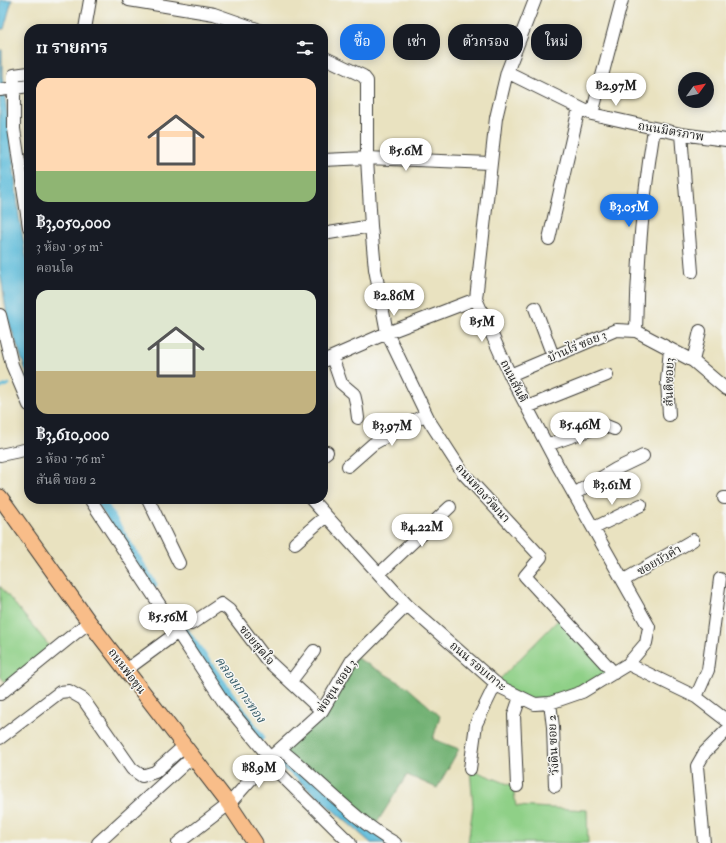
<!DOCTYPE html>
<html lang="th">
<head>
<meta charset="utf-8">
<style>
  body { margin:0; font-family:"IM FELL Double Pica","Noto Serif Thai",serif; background:#20242c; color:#f1f3f6; height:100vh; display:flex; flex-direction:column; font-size:15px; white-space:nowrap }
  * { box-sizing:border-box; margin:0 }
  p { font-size:13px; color:#9ea1a6 }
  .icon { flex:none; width:22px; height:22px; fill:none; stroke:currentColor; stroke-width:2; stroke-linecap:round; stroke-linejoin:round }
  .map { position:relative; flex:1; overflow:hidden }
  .drawer { position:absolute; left:24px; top:24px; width:304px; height:480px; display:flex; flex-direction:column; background:#171b24; border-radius:16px; box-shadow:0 2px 10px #0003 }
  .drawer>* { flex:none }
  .banner { position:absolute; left:340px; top:24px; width:326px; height:36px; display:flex; gap:8px }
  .needle { width:26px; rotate:57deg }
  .buttons { position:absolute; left:678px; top:72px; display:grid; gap:8px }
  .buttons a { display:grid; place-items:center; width:36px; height:36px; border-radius:50%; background:#171b24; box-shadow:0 2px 10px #0003; font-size:20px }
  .price { position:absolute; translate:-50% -34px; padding:0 9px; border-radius:14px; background:#fff; color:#222; font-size:13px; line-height:26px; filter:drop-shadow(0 1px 2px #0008) }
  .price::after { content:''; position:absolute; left:50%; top:24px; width:12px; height:9px; margin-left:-6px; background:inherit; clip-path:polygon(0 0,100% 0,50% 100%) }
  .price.active { background:#1a73e8; color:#fff }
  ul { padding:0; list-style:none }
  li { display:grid; align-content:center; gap:8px; height:212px; padding:0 12px }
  li span { display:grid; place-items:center; height:124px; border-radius:12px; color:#555 }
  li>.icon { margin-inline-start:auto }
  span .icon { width:72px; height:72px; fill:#fffc; stroke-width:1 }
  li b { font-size:17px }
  h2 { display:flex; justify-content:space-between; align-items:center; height:48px; padding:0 12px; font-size:17px }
  .pill { padding:0 14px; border-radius:16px; background:#171b24; box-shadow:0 2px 10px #0003; font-size:14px; line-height:36px }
  .pill.active { background:#1a73e8; color:#fff }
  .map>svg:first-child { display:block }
  .green { fill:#8fd087; stroke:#567652 }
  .forest { fill:#73b274; stroke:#486748 }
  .water { fill:#5cbbda; stroke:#3c6c7b }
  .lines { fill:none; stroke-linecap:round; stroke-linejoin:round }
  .stream { stroke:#5cbbda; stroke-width:2.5 }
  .canal { stroke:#5cbbda; stroke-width:9 }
  .minor-casing { stroke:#3b3a35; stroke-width:14 }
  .major-casing { stroke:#3b3a35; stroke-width:17 }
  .minor { stroke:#fff; stroke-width:12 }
  .major { stroke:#f8bd89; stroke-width:15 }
  .labels { text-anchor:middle; stroke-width:3; stroke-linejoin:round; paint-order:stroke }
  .street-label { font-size:12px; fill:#1c1c1c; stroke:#f6f6f2 }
  .water-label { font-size:13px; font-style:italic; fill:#365c68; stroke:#f6f6f2 }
</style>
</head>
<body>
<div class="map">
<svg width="726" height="843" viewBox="0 0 726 843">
  <rect width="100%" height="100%" fill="#f6f6f2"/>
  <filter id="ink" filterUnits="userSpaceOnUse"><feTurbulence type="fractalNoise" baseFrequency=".025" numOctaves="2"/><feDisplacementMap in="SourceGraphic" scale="8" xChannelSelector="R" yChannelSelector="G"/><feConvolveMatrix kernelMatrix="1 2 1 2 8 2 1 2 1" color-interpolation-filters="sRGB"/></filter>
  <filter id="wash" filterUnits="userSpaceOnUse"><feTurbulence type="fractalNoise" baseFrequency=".012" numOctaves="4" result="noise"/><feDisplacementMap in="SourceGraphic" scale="16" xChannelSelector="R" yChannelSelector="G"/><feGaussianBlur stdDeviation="0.9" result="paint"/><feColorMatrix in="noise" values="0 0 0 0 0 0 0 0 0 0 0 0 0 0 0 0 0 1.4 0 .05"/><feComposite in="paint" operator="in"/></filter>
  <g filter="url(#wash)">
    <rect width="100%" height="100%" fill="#e9e2c0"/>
    <path class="green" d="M 0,586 L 51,648 L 7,684 L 0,676 Z
      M 562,616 L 614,673 L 535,704 L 496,683 Z
      M 470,769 L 513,786 L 516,806 L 587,810 L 588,843 L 468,843 L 473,806 Z"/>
    <path class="forest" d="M 355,657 L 406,686 L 440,716 L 433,739 L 459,749 L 437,788 L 407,775 L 373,829 L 281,749 L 323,712 Z"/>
    <path class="water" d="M 0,0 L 12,0 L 4,29 L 0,29 Z
      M 0,50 L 2,50 L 2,76 L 11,141 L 19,216 L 29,272 L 29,380 L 7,316 L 0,270 Z
      M 312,778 L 389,843 L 371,843 L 298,780 Z"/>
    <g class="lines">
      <path class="stream" d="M 25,378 L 28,377
        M 0,388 L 9,384"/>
      <path class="canal" d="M 100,499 L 153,585
        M 180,625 L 260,737
        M 286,766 L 305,779"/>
    </g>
  </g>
  <g filter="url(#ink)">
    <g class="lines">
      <defs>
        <path id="minor" d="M 129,0 L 214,14 L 257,29
          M 535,0 L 507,72 L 496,118 L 476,299 L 510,375 L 558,466 L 649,627 L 646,643 L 628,664
          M 85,29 L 90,0
          M 323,57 L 363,76 L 367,81 L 367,158 L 371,226 L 375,269 L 387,333 L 430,422 L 463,473 L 541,557 L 525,576 L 614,673
          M 507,72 L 592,114 L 681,134 L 726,140
          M 29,73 L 14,75 L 14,129 L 29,227
          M 0,90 L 29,86
          M 592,114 L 622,0
          M 681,134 L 692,272
          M 323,160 L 367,158 L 490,163
          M 323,234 L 371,226
          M 549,239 L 579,108
          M 535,308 L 553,356
          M 0,315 L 12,365 L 29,405
          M 636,331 C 637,262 643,196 654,129
          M 332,357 L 341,383 L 354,394 L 356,403 L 358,418
          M 323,361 L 387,333 L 476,299
          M 693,361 L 700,331
          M 510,375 L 616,330 L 636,331 L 693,361 L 726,389
          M 527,407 L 607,375
          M 669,415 L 667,381 L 670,349
          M 547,445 L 604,425 L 614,429
          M 0,455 L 29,449
          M 323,455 L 327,452
          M 348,466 L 373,444 L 426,414
          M 574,494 L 616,469 L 643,456
          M 724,498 L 726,498
          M 90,499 L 223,701 L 270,758
          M 148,499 L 179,563
          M 311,499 L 407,605 L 500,687 L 535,704 L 550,703 L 582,692 L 628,664 L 696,697 L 726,720
          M 594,528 L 641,505
          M 295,543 L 326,516
          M 379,574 L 450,507
          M 624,580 L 693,540
          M 191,624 L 221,604 L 229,610 L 266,659 L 322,711
          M 126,670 L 178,632
          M 291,681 L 314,651
          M 0,694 L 89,622
          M 696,697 L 708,670 L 720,579
          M 550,703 L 553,727 L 555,786
          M 0,738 L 60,692 L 69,691 L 83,699 L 132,769 L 142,776 L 155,772 L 184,746
          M 280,749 C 319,779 352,819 395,843
          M 267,761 L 350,843
          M 470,769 L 476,724 L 496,683
          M 517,786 L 514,715 L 520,697
          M 98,843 L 192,757
          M 178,843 L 229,804 L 270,758 L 322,711 L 352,660 L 407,605
          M 704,843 L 697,766 L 705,752 L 726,731"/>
        <path id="major" d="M 0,497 L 89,622 L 229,804 L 255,843"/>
      </defs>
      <use href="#minor" class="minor-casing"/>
      <use href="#major" class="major-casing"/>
      <use href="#minor" class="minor"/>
      <use href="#major" class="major"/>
    </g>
  </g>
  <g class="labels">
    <g class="street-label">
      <text transform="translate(671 131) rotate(10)" y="4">ถนนมิตรภาพ</text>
      <text transform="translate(577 346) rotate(-23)" y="4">บ้านไร่ ซอย 3</text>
      <text transform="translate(514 381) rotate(63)" y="4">ถนนสันติ</text>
      <text transform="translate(669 382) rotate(-89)" y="4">สันติซอย3</text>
      <text transform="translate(483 493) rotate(48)" y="4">ถนนทองวัฒนา</text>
      <text transform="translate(659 560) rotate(-30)" y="4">ซอยบัวคำ</text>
      <text transform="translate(257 645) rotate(50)" y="4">ซอยสุดใจ</text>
      <text transform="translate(478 666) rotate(40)" y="4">ถนน รอบเกาะ</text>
      <text transform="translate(127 671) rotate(53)" y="4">ถนนพ่อขุน</text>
      <text transform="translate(336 686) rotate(-56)" y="4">พ่อขุน ซอย 3</text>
      <text transform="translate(553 745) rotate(-93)" y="4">วังดิน ซอย 2</text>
    </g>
    <g class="water-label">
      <text transform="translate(241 689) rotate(55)" y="5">คลองเกาะทอง</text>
    </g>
  </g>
</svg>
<div class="buttons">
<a><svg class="needle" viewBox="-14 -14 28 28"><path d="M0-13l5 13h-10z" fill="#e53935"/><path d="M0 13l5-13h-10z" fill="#9ea1a6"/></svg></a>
</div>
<b class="price" style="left:616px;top:107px">฿2.97M</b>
<b class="price" style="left:406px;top:172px">฿5.6M</b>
<b class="price active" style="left:629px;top:228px">฿3.05M</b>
<b class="price" style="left:394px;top:317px">฿2.86M</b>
<b class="price" style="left:482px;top:343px">฿5M</b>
<b class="price" style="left:580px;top:446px">฿5.46M</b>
<b class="price" style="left:392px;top:447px">฿3.97M</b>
<b class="price" style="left:612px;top:506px">฿3.61M</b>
<b class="price" style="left:422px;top:548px">฿4.22M</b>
<b class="price" style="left:168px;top:638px">฿5.56M</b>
<b class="price" style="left:259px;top:789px">฿8.9M</b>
<div class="banner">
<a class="pill active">ซื้อ</a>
<a class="pill">เช่า</a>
<a class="pill">ตัวกรอง</a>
<a class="pill">ใหม่</a>
</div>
<section class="drawer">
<h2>11 รายการ<svg class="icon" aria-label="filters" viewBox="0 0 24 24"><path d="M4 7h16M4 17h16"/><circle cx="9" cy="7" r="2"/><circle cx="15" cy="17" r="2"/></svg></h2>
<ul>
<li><span style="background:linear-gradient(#ffd9b3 75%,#8fb573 0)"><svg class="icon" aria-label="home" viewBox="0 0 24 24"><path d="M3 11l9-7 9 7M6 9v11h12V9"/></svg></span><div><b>฿3,050,000</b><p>3 ห้อง · 95 m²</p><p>คอนโด</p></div></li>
<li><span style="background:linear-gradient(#dfe7d0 65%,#c2b280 0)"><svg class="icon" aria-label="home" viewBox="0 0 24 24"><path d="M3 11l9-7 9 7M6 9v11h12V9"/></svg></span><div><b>฿3,610,000</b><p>2 ห้อง · 76 m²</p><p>สันติ ซอย 2</p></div></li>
</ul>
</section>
</div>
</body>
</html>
